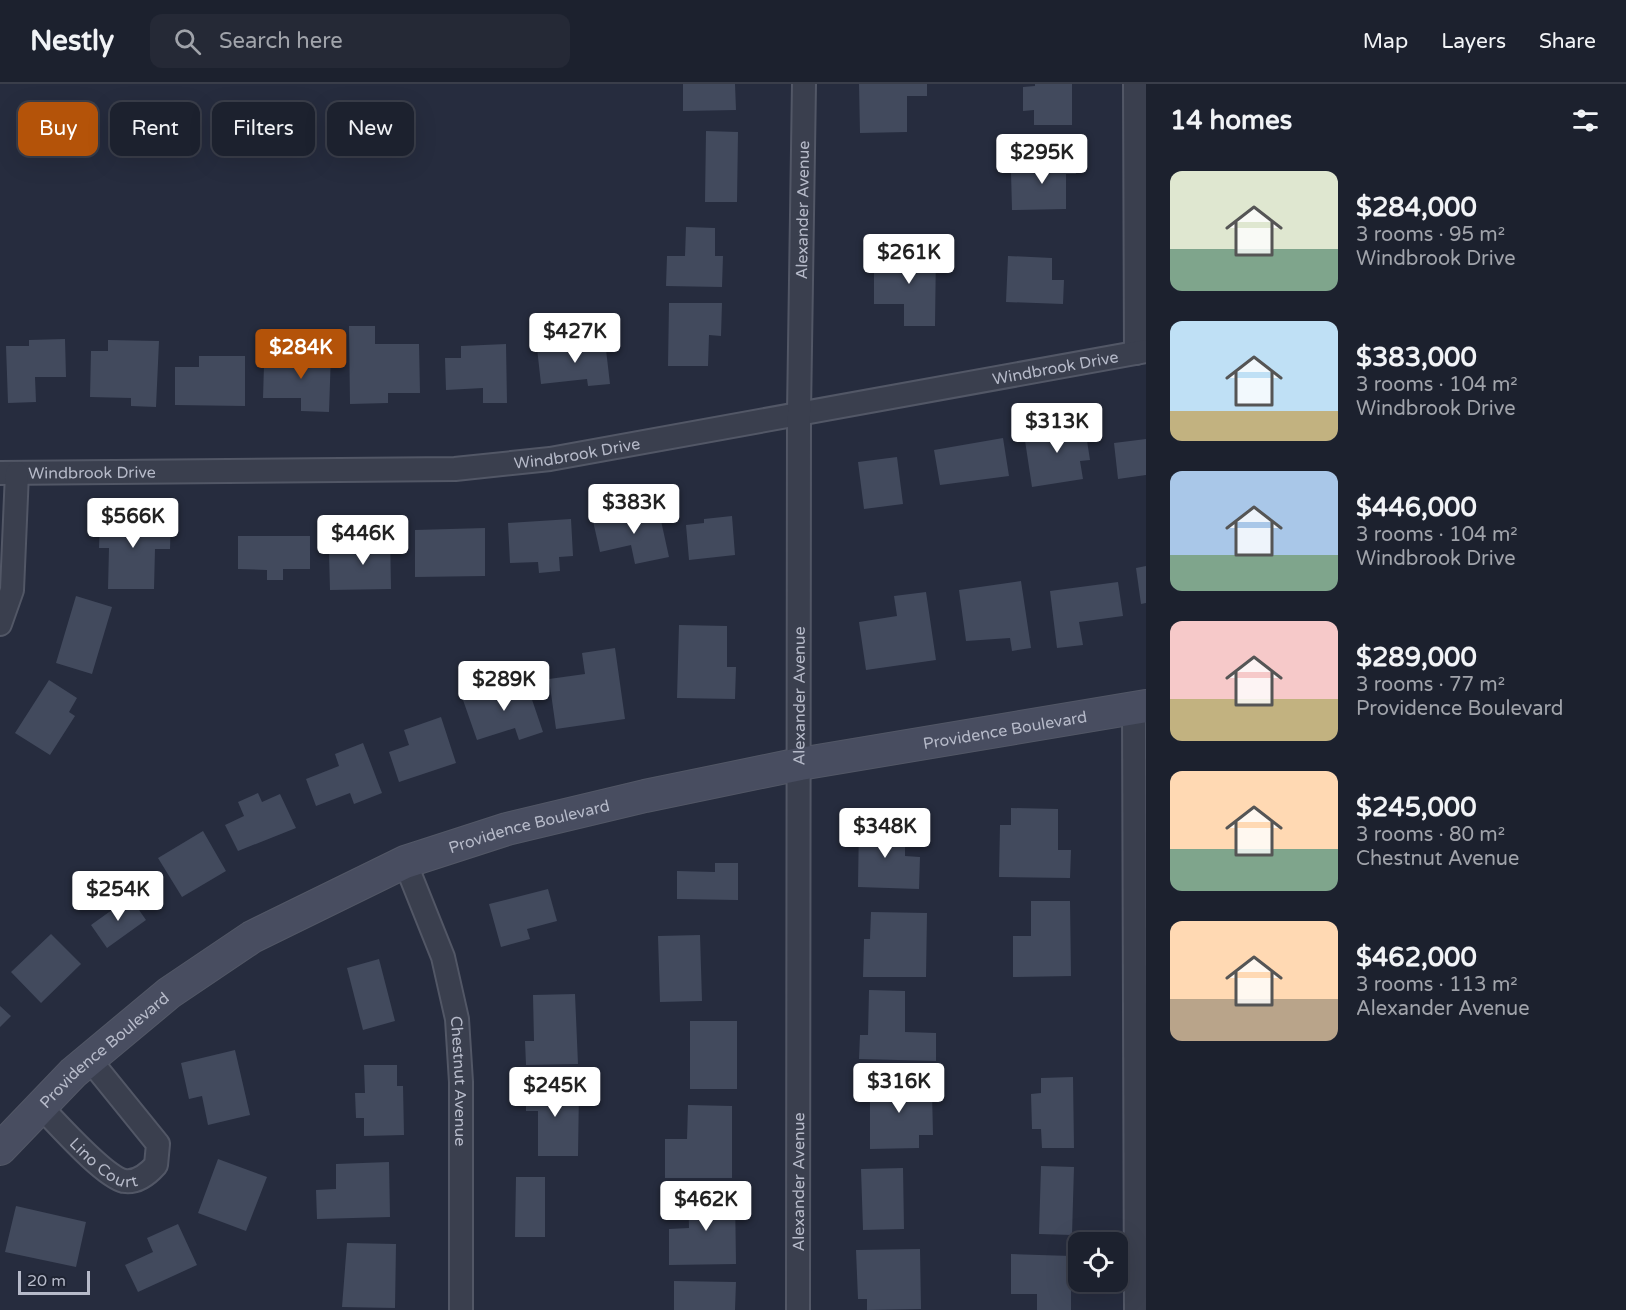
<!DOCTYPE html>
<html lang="en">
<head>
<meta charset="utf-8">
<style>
  body { margin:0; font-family:"Varela Round",sans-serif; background:#252936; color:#f1f3f6; height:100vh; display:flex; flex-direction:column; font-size:22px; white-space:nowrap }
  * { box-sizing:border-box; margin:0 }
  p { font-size:20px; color:#a0a3aa }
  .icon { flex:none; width:33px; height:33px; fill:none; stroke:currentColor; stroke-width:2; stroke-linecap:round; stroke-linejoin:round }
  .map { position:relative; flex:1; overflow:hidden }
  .drawer { display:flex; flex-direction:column; background:#1c212e; width:480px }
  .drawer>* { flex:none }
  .top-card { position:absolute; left:18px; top:18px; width:570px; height:54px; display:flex; gap:12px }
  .buttons { position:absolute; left:1068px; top:1148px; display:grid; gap:12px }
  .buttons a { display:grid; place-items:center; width:60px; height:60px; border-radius:12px; background:#1c212e; box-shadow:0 6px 24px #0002,0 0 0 2px #3a3e4a; font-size:30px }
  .scale { position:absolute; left:18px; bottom:15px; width:72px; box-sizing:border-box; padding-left:6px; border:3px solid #b6bac9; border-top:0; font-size:16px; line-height:21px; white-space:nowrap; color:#b6bac9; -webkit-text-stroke:4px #1f2433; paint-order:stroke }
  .price { position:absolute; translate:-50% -51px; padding:0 14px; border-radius:6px; background:#fff; color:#222; font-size:20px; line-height:39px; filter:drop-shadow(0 2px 3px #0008) }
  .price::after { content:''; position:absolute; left:50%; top:36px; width:18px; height:14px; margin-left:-9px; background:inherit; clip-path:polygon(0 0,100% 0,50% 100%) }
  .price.active { background:#b45309; color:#fff }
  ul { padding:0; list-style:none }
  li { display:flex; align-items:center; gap:18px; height:150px; padding:0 24px }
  li span { display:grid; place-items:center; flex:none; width:168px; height:120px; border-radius:12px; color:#555 }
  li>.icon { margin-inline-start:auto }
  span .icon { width:72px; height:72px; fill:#fffc; stroke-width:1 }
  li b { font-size:26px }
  h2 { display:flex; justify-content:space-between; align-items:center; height:72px; padding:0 24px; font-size:26px }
  .tag { padding:0 21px; border-radius:12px; background:#1c212e; box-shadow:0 6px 24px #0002,0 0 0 2px #3a3e4a; font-size:21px; line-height:54px }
  .tag.active { background:#b45309; color:#fff }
  header { display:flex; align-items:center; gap:36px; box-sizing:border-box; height:84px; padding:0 30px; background:#1c212e; border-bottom:2px solid #3a3e4a }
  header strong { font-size:28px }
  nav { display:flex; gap:33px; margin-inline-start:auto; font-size:21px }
  .search { width:420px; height:54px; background:#252936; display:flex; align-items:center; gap:15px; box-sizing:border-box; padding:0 21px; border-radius:12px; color:#a0a3aa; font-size:22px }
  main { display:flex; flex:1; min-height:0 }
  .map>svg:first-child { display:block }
  .building { fill:#424a5d }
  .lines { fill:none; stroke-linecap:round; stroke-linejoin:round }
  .minor-casing { stroke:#525766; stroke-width:26 }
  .secondary-casing { stroke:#525766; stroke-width:34 }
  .minor { stroke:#3a3f4e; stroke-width:22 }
  .secondary { stroke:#484d60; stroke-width:32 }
  .labels { text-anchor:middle; stroke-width:4.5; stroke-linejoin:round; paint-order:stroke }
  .street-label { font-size:16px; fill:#b6bac9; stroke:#1f2433 }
</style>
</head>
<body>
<header>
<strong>Nestly</strong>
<div class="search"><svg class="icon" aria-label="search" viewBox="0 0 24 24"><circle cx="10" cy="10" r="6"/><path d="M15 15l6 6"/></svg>Search here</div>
<nav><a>Map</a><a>Layers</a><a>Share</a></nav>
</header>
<main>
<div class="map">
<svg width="1146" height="1226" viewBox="0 0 1146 1226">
  <rect width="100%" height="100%" fill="#262c3e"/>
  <path class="building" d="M 683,0 L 735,0 L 736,26 L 683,27 Z
    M 859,0 L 927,0 L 927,12 L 907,12 L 907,48 L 860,49 Z
    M 1035,0 L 1072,0 L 1072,41 L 1034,41 L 1034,26 L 1023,27 L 1023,3 L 1035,2 Z
    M 706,47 L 738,48 L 737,118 L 705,118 Z
    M 1075,75 L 1076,90 L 1066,90 L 1066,125 L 1012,126 L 1011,88 L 1027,87 L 1027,76 Z
    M 686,143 L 715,144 L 715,172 L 723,172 L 722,203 L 666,202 L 667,172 L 685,172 Z
    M 890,166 L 936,167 L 935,242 L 904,242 L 904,220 L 874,220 L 874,184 L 889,184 Z
    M 1008,172 L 1052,174 L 1052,196 L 1064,196 L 1063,220 L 1006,218 Z
    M 669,219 L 722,219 L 721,252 L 709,251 L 708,282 L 668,282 Z
    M 349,242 L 375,242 L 375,260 L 419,260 L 420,309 L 388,309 L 388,319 L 350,320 Z
    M 65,255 L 66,293 L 35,293 L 36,318 L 8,319 L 6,262 L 29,262 L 29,256 Z
    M 108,256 L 159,257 L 156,323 L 131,322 L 131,314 L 90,313 L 91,267 L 108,267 Z
    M 605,257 L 610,300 L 588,302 L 587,295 L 541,300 L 537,264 Z
    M 506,260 L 507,319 L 483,319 L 483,304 L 446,306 L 445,274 L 461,274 L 461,262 Z
    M 285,269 L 331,269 L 329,328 L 301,327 L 301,314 L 263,314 L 264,281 L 285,281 Z
    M 199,272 L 245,272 L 245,322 L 175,321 L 175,283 L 199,283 Z
    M 1084,337 L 1090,376 L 1080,377 L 1083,395 L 1032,403 L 1024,350 Z
    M 1003,354 L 1009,392 L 940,401 L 934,366 Z
    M 1146,355 L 1146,391 L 1118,395 L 1114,359 Z
    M 897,373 L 903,420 L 864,425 L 858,378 Z
    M 658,423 L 669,473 L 635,480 L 631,461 L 600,468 L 593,437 Z
    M 732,432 L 735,471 L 689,476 L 686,441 L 704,439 L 704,435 Z
    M 100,433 L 171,434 L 170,465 L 155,465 L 154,505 L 108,505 L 109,464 L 99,464 Z
    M 571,435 L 573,472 L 559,473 L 560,487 L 539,489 L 538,478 L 510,479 L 508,439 Z
    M 485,444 L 485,492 L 415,493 L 415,446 Z
    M 366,448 L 390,448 L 391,505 L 330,506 L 329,469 L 366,468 Z
    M 238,452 L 310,452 L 310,485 L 283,485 L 283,496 L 267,496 L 267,486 L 238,485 Z
    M 1146,482 L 1146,519 L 1141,520 L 1136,484 Z
    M 1021,497 L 1031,564 L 1012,567 L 1010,554 L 966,557 L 959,506 Z
    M 1118,498 L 1123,532 L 1079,538 L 1083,561 L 1057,564 L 1050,507 Z
    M 926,508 L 936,576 L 866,586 L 859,538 L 897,532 L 894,512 Z
    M 76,512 L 112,523 L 92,590 L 56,579 Z
    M 679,541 L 727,542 L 727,583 L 736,583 L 735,615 L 677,614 Z
    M 615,564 L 625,635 L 556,645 L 549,595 L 585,590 L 582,569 Z
    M 525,595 L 543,648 L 519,656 L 515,644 L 477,656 L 463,616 Z
    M 49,596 L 77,614 L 69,628 L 75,632 L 50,671 L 15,649 Z
    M 441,633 L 456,679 L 399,698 L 389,668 L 409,661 L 404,646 Z
    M 363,659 L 382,709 L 354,720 L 350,709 L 316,722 L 306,695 L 339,682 L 335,670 Z
    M 258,709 L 262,718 L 280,710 L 296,744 L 238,767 L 225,741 L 244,732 L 238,718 Z
    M 1011,724 L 1058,725 L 1058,766 L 1071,766 L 1070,794 L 999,793 L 1000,741 L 1011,741 Z
    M 859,738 L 892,739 L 892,750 L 905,750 L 905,772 L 920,773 L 919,805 L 858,803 Z
    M 203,747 L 226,787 L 182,813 L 158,774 Z
    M 715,779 L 738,779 L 738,816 L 677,815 L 677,787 L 715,788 Z
    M 548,805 L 557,837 L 527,845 L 530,855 L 501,863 L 489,820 Z
    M 130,813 L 146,836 L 107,864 L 91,841 Z
    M 1031,817 L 1070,817 L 1071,892 L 1013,893 L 1013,852 L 1031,852 Z
    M 871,828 L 927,829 L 926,893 L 863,893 L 864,855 L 870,855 Z
    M 51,850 L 81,880 L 41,919 L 11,888 Z
    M 700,851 L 702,917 L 660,918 L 658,852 Z
    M 379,875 L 395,937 L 363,946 L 347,884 Z
    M 869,906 L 905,907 L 905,948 L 936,949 L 936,977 L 859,975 L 860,951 L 868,951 Z
    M 575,910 L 578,980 L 526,981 L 525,957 L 534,957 L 533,911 Z
    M 0,922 L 11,932 L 0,943 Z
    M 690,937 L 737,937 L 737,1005 L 690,1005 Z
    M 235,966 L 250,1031 L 208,1041 L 202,1012 L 189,1015 L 181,979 Z
    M 364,981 L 397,981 L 397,1002 L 403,1002 L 404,1051 L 364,1052 L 364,1034 L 356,1034 L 355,1009 L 365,1009 Z
    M 1073,993 L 1074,1064 L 1042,1064 L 1041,1045 L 1032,1045 L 1031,1010 L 1041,1009 L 1041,994 Z
    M 920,996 L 920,1007 L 932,1007 L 933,1051 L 919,1051 L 919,1064 L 870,1065 L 870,997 Z
    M 526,998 L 558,999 L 558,1005 L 579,1005 L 578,1072 L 538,1072 L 538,1027 L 526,1027 Z
    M 688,1021 L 732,1022 L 732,1094 L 665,1094 L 665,1055 L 687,1055 Z
    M 218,1075 L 267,1093 L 246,1147 L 198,1129 Z
    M 389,1078 L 390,1133 L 317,1135 L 316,1106 L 336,1105 L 336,1080 Z
    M 1041,1082 L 1074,1083 L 1072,1151 L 1039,1150 Z
    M 903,1084 L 904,1145 L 863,1146 L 861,1085 Z
    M 516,1093 L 545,1093 L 545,1153 L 515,1153 Z
    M 688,1109 L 735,1109 L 736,1180 L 669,1181 L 669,1145 L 689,1144 Z
    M 16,1122 L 86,1138 L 76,1183 L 5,1168 Z
    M 178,1140 L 197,1181 L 138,1208 L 125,1181 L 153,1168 L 147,1154 Z
    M 347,1159 L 396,1160 L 395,1224 L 342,1223 Z
    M 920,1165 L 921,1225 L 867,1226 L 867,1215 L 858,1215 L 856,1166 Z
    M 1011,1170 L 1071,1172 L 1071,1226 L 1037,1226 L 1037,1210 L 1011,1210 Z
    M 674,1197 L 736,1198 L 735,1226 L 674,1226 Z"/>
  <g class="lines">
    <defs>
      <g id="minor">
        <path d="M 1135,0 L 1136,269"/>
        <path id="s1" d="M 0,389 L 455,385 L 550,375 L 1146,267"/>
        <path d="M 0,540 L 12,506 L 17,389"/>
        <path d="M 1134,624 L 1136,1226"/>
        <path id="s2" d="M 405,778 L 443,873 L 457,935 L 461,998 L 461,1226"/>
        <path id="s3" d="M 40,1022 C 57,1039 103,1092 124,1097 C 137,1099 148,1090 156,1081 L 158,1060 L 90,976"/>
        <path id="s4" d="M 798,1226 L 799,328 L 804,0"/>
      </g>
      <g id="secondary">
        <path id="s5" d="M 0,1065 L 73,989 L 169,909 L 252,853 L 405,778 L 507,745 L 645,712 L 800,680 L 1146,622"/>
      </g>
    </defs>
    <use href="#minor" class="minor-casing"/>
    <use href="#secondary" class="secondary-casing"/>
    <use href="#minor" class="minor"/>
    <use href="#secondary" class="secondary"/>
  </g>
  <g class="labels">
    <g class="street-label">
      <text dy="6" stroke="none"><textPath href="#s4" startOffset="1100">Alexander Avenue</textPath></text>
      <text dy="6" stroke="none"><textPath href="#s1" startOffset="1064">Windbrook Drive</textPath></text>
      <text dy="6" stroke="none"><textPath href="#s1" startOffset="578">Windbrook Drive</textPath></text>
      <text dy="6" stroke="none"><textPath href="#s1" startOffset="92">Windbrook Drive</textPath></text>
      <text dy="6" stroke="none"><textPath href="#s4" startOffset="614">Alexander Avenue</textPath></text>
      <text dy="6" stroke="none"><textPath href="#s5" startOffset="1116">Providence Boulevard</textPath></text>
      <text dy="6" stroke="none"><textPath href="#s5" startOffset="630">Providence Boulevard</textPath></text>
      <text dy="6" stroke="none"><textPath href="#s5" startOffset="144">Providence Boulevard</textPath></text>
      <text dy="6" stroke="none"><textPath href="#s2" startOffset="228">Chestnut Avenue</textPath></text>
      <text dy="6" stroke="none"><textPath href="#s3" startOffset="87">Lino Court</textPath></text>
      <text dy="6" stroke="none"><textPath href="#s4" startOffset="128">Alexander Avenue</textPath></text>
    </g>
  </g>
</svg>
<div class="buttons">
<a><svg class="icon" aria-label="locate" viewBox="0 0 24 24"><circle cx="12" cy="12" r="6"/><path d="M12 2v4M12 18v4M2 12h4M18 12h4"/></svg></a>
</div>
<div class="scale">20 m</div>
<b class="price" style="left:1042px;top:101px">$295K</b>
<b class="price" style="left:909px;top:201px">$261K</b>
<b class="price" style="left:575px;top:280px">$427K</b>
<b class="price active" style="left:301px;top:296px">$284K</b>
<b class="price" style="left:1057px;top:370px">$313K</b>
<b class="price" style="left:634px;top:451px">$383K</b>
<b class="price" style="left:133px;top:465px">$566K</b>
<b class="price" style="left:363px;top:482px">$446K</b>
<b class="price" style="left:504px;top:628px">$289K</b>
<b class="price" style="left:885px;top:775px">$348K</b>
<b class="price" style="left:118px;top:838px">$254K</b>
<b class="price" style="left:899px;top:1030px">$316K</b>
<b class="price" style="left:555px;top:1034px">$245K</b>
<b class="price" style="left:706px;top:1148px">$462K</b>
<div class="top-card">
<a class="tag active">Buy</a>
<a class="tag">Rent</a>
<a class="tag">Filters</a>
<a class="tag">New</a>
</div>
</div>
<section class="drawer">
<h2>14 homes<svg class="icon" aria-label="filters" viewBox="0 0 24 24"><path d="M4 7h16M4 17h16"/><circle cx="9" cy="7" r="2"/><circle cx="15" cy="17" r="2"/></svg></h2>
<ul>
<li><span style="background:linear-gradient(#dfe7d0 65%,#7fa58c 0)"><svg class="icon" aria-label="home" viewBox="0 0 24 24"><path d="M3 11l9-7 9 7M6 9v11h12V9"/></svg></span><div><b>$284,000</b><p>3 rooms · 95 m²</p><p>Windbrook Drive</p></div></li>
<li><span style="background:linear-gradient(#bfe0f5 75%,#c2b280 0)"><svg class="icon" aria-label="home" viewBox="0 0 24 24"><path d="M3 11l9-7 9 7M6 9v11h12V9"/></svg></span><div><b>$383,000</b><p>3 rooms · 104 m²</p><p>Windbrook Drive</p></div></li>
<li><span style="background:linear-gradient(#a9c7e8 70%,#7fa58c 0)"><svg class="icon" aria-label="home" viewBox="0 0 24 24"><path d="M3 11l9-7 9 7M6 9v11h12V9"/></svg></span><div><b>$446,000</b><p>3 rooms · 104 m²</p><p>Windbrook Drive</p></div></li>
<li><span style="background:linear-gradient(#f6c9c9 65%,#c2b280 0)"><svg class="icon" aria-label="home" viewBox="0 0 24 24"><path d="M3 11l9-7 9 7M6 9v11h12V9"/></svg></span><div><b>$289,000</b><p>3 rooms · 77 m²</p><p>Providence Boulevard</p></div></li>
<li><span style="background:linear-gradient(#ffd9b3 65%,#7fa58c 0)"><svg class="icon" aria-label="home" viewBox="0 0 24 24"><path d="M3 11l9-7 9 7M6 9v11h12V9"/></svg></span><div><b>$245,000</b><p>3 rooms · 80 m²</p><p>Chestnut Avenue</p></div></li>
<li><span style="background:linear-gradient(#ffd9b3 65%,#b9a48a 0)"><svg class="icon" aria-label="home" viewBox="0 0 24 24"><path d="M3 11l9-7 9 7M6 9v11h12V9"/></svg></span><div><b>$462,000</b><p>3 rooms · 113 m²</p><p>Alexander Avenue</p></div></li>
</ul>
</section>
</main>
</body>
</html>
